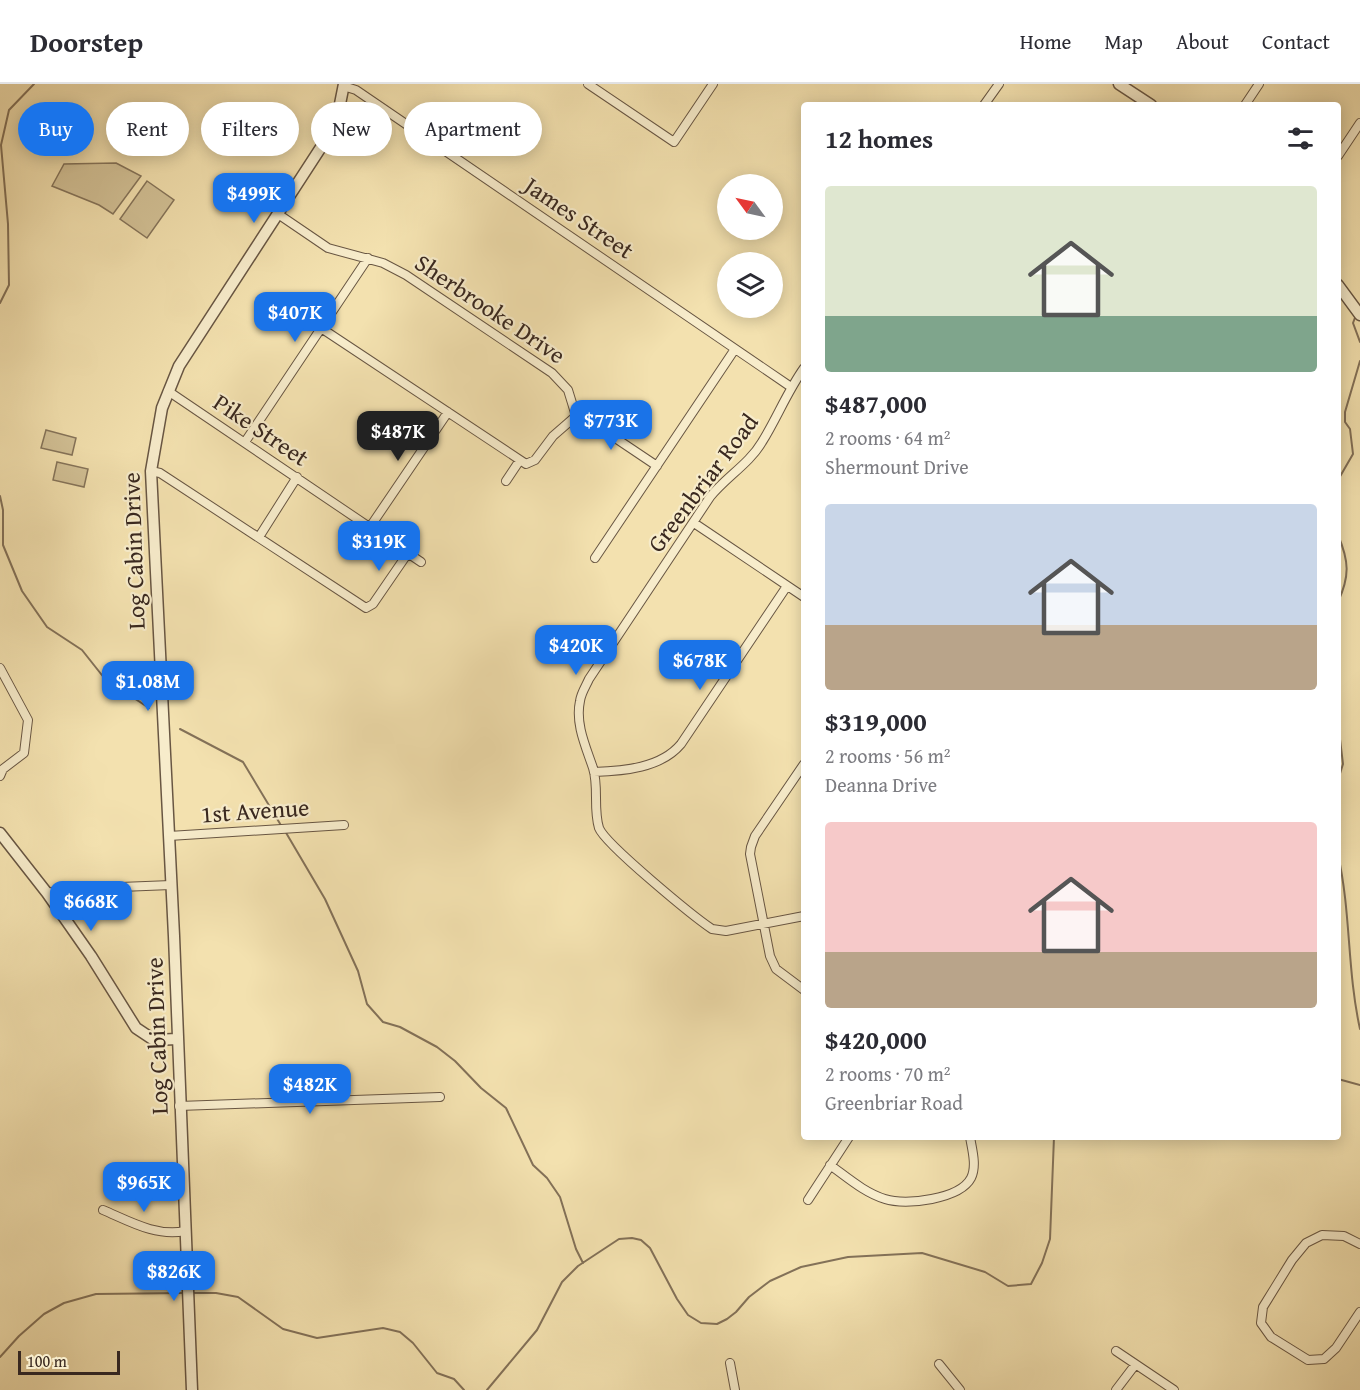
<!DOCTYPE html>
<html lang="en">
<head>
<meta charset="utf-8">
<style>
  body { margin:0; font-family:"Gentium Book Plus",serif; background:#f2f2f3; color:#2b2b33; height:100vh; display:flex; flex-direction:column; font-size:22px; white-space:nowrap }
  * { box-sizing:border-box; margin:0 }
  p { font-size:20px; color:#7c7c81 }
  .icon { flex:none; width:33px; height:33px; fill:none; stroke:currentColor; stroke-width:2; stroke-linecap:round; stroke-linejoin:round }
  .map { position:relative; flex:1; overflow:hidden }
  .side { position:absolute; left:801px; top:18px; width:540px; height:1038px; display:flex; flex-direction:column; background:#fff; border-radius:6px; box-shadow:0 3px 15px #0003 }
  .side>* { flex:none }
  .hud { position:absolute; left:18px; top:18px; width:570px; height:54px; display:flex; gap:12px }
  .needle { width:39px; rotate:303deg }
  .tools { position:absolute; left:717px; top:90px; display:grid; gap:12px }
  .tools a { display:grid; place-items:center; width:66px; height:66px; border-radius:50%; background:#fff; box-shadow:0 3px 15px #0003; font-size:30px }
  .scale { position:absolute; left:18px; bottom:15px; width:102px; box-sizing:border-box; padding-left:6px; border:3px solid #39281f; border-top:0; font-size:16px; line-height:21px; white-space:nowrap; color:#39281f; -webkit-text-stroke:4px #f7eccb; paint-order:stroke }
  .price { position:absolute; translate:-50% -51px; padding:0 14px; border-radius:12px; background:#1a73e8; color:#fff; font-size:20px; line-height:39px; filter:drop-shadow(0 2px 3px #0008) }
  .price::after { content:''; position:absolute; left:50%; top:36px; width:18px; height:14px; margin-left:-9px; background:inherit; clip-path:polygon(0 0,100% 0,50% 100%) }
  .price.current { background:#222; color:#fff }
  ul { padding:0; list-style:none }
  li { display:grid; align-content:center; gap:12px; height:318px; padding:0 24px }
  li span { display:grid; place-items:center; height:186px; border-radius:6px; color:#555 }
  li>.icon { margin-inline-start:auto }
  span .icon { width:108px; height:108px; fill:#fffc; stroke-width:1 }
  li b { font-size:26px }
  h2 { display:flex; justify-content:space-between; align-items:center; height:72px; padding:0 24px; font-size:26px }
  .chip { padding:0 21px; border-radius:27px; background:#fff; box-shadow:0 3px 15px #0003; font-size:21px; line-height:54px }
  .chip.current { background:#1a73e8; color:#fff }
  header { display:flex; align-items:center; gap:36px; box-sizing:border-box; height:84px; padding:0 30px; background:#fff; border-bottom:2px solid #e1e1e2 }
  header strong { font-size:28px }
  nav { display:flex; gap:33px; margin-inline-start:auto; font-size:21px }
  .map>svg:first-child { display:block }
  .green { fill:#d3c297; stroke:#86755b; stroke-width:1.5 }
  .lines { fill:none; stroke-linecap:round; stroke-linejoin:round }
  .stream { stroke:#837158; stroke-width:2 }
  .minor-casing { stroke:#685643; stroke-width:10 }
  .tertiary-casing { stroke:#685643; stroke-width:13 }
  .minor { stroke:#f7eccb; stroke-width:8 }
  .tertiary { stroke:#f7eccb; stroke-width:10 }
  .labels { text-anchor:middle; stroke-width:4.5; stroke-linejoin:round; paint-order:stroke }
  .street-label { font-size:24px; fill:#39281f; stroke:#f7eccb }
</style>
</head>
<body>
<header>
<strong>Doorstep</strong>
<nav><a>Home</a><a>Map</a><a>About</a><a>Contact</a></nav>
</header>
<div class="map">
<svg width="1360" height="1306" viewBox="0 0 1360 1306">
  <rect width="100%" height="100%" fill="#f3e1af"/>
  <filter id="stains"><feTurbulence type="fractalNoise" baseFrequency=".00333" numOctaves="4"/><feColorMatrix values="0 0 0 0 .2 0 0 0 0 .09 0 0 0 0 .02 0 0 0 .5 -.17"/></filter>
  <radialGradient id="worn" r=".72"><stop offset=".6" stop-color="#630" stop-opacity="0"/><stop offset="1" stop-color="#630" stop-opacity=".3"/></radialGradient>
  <path class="green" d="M 116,79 L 141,92 L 113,130 L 99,121 L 52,102 L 64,80 Z
    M 147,97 L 174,116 L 147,154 L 120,135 Z
    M 46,346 L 76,354 L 72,371 L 41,364 Z
    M 57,378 L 88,385 L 84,403 L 53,396 Z"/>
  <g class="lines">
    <path class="stream" d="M 0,219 L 9,201 L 8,140 L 1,61 L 9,26 L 34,0
      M 1356,231 L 1353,239 L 1360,258
      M 1338,396 L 1353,370 L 1350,345 L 1345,338 L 1345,328 L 1360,277
      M 0,412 L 3,426 L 3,461 L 22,507 L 47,543 L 82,566 L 105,595 L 149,624
      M 1338,451 C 1349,477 1350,492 1338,518
      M 1338,606 L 1340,616 L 1339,647 L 1343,680 L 1338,696
      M 180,645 L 243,678 L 282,743
      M 285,747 L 325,815 L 358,887 L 367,920 L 383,938 L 400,943 L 437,963 L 455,977 L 481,1004 L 506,1024 L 533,1081 L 547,1094 L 560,1113 L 576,1165 L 583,1179
      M 1338,771 C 1351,828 1347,887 1360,945
      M 1338,995 L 1360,1001
      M 191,1209 L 216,1209 L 238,1213 L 283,1245 L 317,1254 L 383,1244 L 400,1248 L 413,1259 L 437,1289 L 454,1295 L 464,1306
      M 0,1273 L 19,1252 L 44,1230 L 64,1219 L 96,1210 L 185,1209
      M 487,1306 L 537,1246 L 562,1198 L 578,1182 L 619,1155 L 632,1154 L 641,1156 L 650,1164 L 677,1215 L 688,1231 L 701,1239 L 717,1240 L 727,1235 L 736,1228 L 749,1213 L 770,1197 L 801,1183 L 848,1173 L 922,1169 L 985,1188 L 1008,1202 L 1031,1200 L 1042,1179 L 1050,1155 L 1054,1053"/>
    <defs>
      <path id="minor" d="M 588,0 L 674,58 L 713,0
        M 343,2 L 356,6 L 791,303
        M 984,21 L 999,0
        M 1245,21 L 1259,0
        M 1338,72 L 1360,39
        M 278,130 L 328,164 L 383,179 L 406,191 L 552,289 L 568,306 L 576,332
        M 321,244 L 520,376
        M 804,284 C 787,308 777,334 762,358 C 749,380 726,393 710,413 L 589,595 C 586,602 581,609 580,617 C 575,640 586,663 593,684 C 599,703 593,724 599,744 C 605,760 694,833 712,845 L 726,847 L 804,832
        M 168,307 L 421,478
        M 576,332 L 590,337 L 657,382
        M 245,358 L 368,174
        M 151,387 L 160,389 L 366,524 L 373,520 L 408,469
        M 506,397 L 520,376 L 526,380 L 535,376 L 553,352 L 576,332
        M 694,439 L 804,513
        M 370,443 L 448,328
        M 259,453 L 297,393
        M 595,474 L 735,265
        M 0,584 L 28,636 L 24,669 L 3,685 L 0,692
        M 804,680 L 755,752 L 751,763 L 750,770 L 770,872 L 776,885 L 804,906
        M 594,688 C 624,687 661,684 681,660 L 787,502
        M 169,752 L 344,741
        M 47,809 L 70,805 L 171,801
        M 179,1022 L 440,1013
        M 830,1081 C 848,1094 865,1109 885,1115 C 906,1122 960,1115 971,1094 C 977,1082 972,1065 970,1053
        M 808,1116 L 849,1053
        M 103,1126 C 129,1137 156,1153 185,1147
        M 1360,1160 L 1344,1152 L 1322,1151 L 1306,1159 L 1292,1176 L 1263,1223 L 1261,1239 L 1271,1253 L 1308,1276 L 1324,1275 L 1336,1264 L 1360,1228
        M 1116,1267 L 1174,1306
        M 730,1279 L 735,1306
        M 939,1280 L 960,1306
        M 1116,1306 L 1135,1281"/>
      <path id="tertiary" d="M 1119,0 L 1151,21
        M 1338,201 L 1360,231
        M 0,749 L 47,809 L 91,872 L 136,944 L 154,956 L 177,955
        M 192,1306 L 174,852 L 151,387 L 162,324 L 179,282 L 327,54 L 340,20 L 344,0"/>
    </defs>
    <use href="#minor" class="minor-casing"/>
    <use href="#tertiary" class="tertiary-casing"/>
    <use href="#minor" class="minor"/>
    <use href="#tertiary" class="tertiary"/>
  </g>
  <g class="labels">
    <g class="street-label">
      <text transform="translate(579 134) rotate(34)" y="8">James Street</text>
      <text transform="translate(490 225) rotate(34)" y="8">Sherbrooke Drive</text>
      <text transform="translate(261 346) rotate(34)" y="8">Pike Street</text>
      <text transform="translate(703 399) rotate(-53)" y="8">Greenbriar Road</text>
      <text transform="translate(134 467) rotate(-92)" y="8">Log Cabin Drive</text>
      <text transform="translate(255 727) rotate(-4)" y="8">1st Avenue</text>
      <text transform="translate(157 952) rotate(-92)" y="8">Log Cabin Drive</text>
    </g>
  </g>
  <rect width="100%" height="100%" filter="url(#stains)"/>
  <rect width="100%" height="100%" fill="url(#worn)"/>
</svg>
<div class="tools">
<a><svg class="needle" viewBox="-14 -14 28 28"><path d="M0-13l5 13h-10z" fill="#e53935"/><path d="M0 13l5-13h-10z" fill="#7c7c81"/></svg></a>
<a><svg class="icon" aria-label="layers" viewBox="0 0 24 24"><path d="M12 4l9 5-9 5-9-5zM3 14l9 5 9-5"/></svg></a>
</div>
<div class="scale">100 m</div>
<b class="price" style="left:254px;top:140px">$499K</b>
<b class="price" style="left:295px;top:259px">$407K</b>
<b class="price" style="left:611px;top:367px">$773K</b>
<b class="price current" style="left:398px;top:378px">$487K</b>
<b class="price" style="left:379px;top:488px">$319K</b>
<b class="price" style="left:576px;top:592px">$420K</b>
<b class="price" style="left:700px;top:607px">$678K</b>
<b class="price" style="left:148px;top:628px">$1.08M</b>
<b class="price" style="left:91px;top:848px">$668K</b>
<b class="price" style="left:310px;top:1031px">$482K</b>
<b class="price" style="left:144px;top:1129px">$965K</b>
<b class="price" style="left:174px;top:1218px">$826K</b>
<div class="hud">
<a class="chip current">Buy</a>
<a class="chip">Rent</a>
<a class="chip">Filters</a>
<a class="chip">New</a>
<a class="chip">Apartment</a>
</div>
<section class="side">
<h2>12 homes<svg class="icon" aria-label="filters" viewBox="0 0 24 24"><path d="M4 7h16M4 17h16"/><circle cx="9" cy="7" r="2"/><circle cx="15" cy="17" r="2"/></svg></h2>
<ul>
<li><span style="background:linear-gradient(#dfe7d0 70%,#7fa58c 0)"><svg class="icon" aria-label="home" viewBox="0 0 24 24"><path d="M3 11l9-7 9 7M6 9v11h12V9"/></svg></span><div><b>$487,000</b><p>2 rooms · 64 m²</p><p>Shermount Drive</p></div></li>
<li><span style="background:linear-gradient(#c9d6e8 65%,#b9a48a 0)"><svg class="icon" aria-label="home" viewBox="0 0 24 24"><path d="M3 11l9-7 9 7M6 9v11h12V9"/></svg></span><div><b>$319,000</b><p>2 rooms · 56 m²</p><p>Deanna Drive</p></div></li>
<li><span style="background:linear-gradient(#f6c9c9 70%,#b9a48a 0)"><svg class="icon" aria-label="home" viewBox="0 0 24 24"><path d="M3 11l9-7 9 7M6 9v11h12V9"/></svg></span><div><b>$420,000</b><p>2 rooms · 70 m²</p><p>Greenbriar Road</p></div></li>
</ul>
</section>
</div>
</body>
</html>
